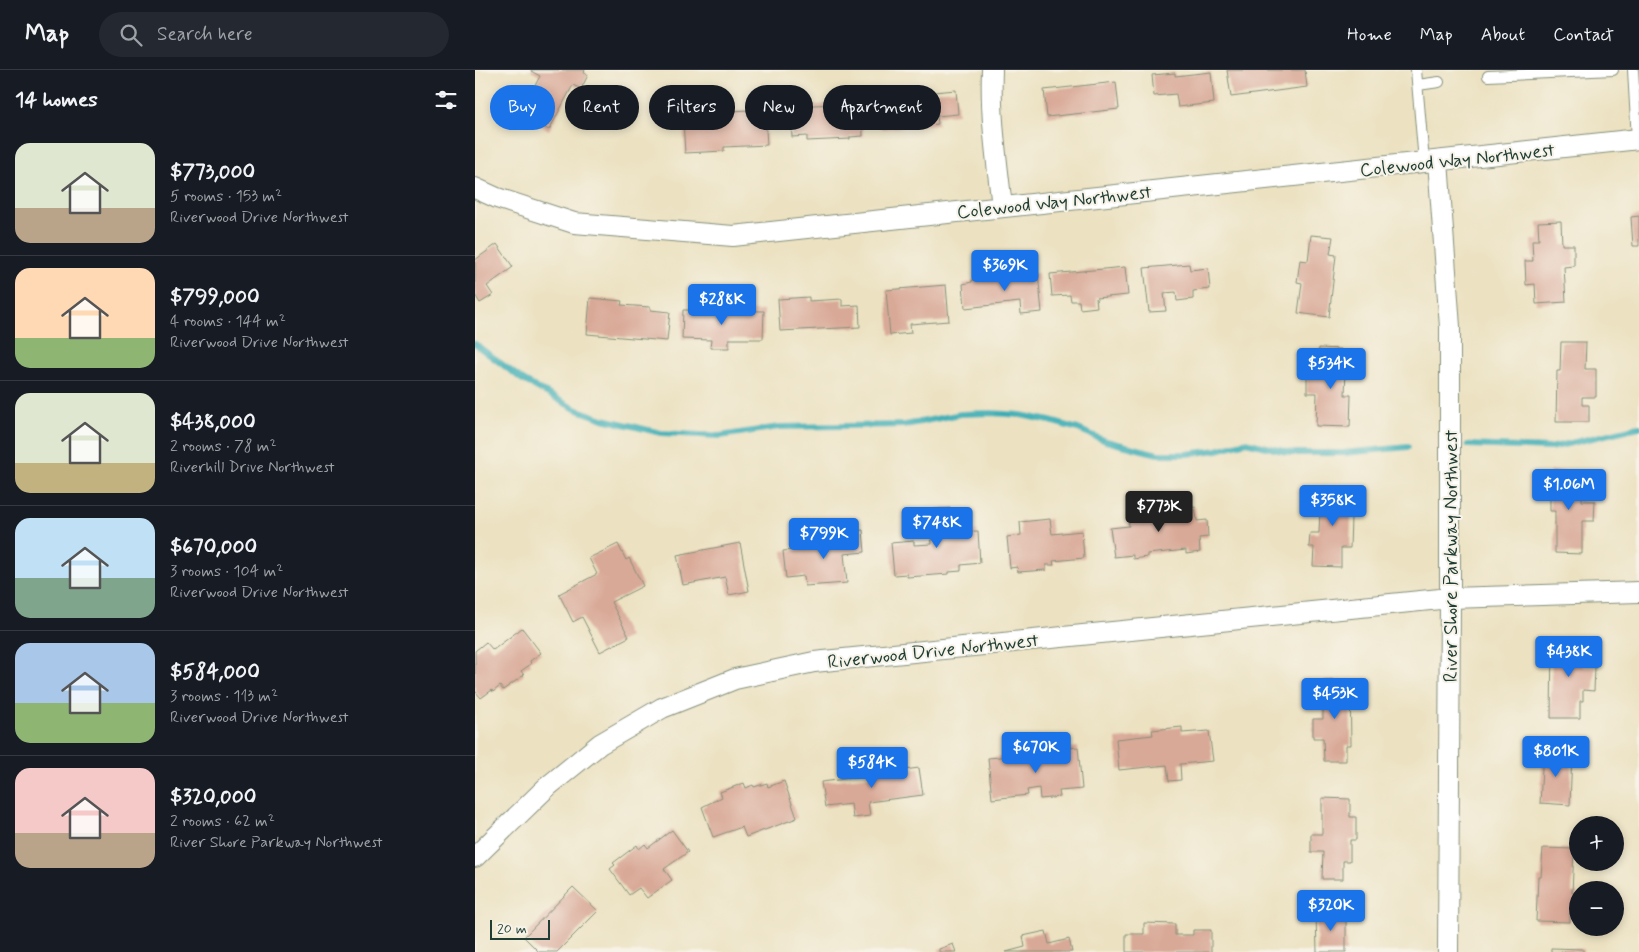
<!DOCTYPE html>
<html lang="en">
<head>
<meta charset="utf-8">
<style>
  body { margin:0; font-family:Mynerve,sans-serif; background:#242831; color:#f1f3f6; height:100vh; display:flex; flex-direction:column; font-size:19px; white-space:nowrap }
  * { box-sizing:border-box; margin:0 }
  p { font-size:16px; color:#9ea1a6 }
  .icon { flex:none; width:28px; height:28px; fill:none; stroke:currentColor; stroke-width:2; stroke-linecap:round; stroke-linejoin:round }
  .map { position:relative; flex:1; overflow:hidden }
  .drawer { display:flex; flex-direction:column; background:#171b24; width:475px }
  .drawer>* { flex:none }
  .guide { position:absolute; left:15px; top:15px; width:475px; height:45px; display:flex; gap:10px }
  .tools { position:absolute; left:1094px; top:746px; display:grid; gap:10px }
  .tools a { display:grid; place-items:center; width:55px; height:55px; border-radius:50%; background:#171b24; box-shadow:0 2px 8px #0003; font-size:25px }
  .scale { position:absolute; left:15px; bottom:12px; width:60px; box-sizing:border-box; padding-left:5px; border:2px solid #1f3d34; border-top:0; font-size:14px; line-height:18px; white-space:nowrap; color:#1f3d34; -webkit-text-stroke:4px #f7f3e8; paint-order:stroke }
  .price { position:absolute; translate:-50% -42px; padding:0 11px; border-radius:5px; background:#1a73e8; color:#fff; font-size:16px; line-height:32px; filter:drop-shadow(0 1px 2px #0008) }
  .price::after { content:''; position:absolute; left:50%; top:30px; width:15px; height:11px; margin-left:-8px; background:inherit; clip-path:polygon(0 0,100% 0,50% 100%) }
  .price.current { background:#222; color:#fff }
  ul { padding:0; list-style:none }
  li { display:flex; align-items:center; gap:15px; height:125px; padding:0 15px }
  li+li { border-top:1px solid #363941 }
  li span { display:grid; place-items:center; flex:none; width:140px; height:100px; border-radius:15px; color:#555 }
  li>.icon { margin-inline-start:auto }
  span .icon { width:60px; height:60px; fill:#fffc; stroke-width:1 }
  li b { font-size:21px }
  h2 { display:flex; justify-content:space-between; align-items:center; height:60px; padding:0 15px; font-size:21px }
  .pill { padding:0 18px; border-radius:22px; background:#171b24; box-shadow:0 2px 8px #0003; font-size:18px; line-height:45px }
  .pill.current { background:#1a73e8; color:#fff }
  header { display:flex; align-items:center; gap:30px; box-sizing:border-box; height:70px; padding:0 25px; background:#171b24; border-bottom:1px solid #363941 }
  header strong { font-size:24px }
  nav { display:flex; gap:28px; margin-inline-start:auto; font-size:18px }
  .search { width:350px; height:45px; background:#242831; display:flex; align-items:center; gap:12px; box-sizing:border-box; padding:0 18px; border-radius:28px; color:#9ea1a6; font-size:19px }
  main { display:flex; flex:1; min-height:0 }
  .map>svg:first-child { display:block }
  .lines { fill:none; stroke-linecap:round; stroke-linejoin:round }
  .stream { stroke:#3daeb5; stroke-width:6 }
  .building { fill:#d9a997 }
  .lane-casing { stroke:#86907b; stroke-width:12 }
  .street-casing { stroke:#86907b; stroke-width:22 }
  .lane { stroke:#fff; stroke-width:10 }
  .street { stroke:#fff; stroke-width:20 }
  .labels { text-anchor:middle; stroke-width:4; stroke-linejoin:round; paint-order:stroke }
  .street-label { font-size:19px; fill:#1f3d34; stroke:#f7f3e8 }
</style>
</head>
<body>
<header>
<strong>Map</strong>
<div class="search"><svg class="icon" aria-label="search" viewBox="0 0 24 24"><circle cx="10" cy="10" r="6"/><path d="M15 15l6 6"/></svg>Search here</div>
<nav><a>Home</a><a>Map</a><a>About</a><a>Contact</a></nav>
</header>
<main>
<section class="drawer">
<h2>14 homes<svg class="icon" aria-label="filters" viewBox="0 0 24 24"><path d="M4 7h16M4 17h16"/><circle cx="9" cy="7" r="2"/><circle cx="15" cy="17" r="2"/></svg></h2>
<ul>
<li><span style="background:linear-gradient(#dfe7d0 65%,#b9a48a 0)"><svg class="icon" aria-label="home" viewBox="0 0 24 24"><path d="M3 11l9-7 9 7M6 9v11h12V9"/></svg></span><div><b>$773,000</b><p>5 rooms · 153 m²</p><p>Riverwood Drive Northwest</p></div></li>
<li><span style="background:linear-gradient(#ffd9b3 70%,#8fb573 0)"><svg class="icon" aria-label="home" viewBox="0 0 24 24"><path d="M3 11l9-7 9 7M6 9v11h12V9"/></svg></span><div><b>$799,000</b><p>4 rooms · 144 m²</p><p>Riverwood Drive Northwest</p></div></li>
<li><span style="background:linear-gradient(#dfe7d0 70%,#c2b280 0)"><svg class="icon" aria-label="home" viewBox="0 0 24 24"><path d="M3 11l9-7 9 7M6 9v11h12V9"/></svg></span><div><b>$438,000</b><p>2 rooms · 78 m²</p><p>Riverhill Drive Northwest</p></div></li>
<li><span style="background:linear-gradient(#bfe0f5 60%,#7fa58c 0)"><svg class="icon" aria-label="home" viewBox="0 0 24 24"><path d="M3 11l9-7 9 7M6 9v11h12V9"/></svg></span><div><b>$670,000</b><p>3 rooms · 104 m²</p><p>Riverwood Drive Northwest</p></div></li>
<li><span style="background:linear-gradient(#a9c7e8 60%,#8fb573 0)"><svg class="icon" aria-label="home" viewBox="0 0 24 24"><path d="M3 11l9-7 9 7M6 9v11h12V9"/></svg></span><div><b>$584,000</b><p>3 rooms · 113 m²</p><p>Riverwood Drive Northwest</p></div></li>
<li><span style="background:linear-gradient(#f6c9c9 65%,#b9a48a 0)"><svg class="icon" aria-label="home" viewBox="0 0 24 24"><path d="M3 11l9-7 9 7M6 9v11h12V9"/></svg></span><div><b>$320,000</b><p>2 rooms · 62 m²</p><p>River Shore Parkway Northwest</p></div></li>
</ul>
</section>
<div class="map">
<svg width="1164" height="882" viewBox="0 0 1164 882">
  <rect width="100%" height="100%" fill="#f7f3e8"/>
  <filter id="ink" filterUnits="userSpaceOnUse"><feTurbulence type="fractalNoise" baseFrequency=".02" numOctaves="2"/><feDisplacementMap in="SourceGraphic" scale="10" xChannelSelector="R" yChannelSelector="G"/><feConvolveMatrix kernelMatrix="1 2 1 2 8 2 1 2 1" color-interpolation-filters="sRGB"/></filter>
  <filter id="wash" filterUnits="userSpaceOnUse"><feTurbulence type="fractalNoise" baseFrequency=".0096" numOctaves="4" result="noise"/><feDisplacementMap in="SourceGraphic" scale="20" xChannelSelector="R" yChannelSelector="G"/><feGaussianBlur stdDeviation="1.12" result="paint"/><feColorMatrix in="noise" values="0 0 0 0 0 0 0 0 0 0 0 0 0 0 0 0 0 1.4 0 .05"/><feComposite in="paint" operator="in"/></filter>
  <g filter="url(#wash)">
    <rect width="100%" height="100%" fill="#ece2c2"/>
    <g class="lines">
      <path class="stream" d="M 0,274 L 48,310 L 100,339 L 128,349 L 186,363 L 245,366 L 304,357 L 430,355 L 486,344 L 516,343 L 546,345 L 575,351 L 603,359 L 631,371 L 683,384 L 712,384 L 742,380 L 771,372 L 816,383 L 868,383 L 933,377
        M 993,375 L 1075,378 L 1164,357"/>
    </g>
    <g id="blocks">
      <path class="building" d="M 56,0 L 110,0 L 109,3 L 113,5 L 106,19 L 98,15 L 74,60 L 45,45 L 65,6 L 56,1 Z
        M 752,0 L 830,0 L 832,17 L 756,27 Z
        M 736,2 L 739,33 L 703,37 L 701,24 L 679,26 L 677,5 L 700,3 L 700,6 Z
        M 641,12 L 644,39 L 572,47 L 569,20 Z
        M 481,20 L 483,44 L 462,46 L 463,54 L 407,59 L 404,27 Z
        M 387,33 L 388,66 L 375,67 L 375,69 L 332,71 L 332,66 L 317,67 L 315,36 Z
        M 273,40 L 273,45 L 290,44 L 292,75 L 249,77 L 249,81 L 210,83 L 208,50 L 257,47 L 257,41 Z
        M 1164,146 L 1164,176 L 1158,176 L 1156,147 Z
        M 1086,151 L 1087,175 L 1099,175 L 1099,196 L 1089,197 L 1091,232 L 1061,234 L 1060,214 L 1051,215 L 1050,191 L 1058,191 L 1057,170 L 1064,170 L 1063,152 Z
        M 836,165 L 858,167 L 855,184 L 861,185 L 854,247 L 823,243 L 827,213 L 822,212 L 825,190 L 833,191 Z
        M 22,174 L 38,197 L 12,216 L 18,225 L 5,233 L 0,225 L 0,190 Z
        M 714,194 L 715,200 L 733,198 L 735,219 L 718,221 L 718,229 L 702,231 L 701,222 L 689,223 L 691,241 L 674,242 L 669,198 Z
        M 650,197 L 653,225 L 621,228 L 622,237 L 605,239 L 604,231 L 596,231 L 595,225 L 577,226 L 575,204 Z
        M 563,203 L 567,242 L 546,244 L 545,232 L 490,238 L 488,214 L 497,212 L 497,210 Z
        M 471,215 L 474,251 L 435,254 L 436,263 L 415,265 L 411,220 Z
        M 334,227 L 334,231 L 367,229 L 367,236 L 384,235 L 385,257 L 305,261 L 303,229 Z
        M 115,228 L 147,231 L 146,235 L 175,237 L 175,240 L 195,242 L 192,271 L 112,264 Z
        M 208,240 L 289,241 L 288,269 L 254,269 L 254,278 L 235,278 L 236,270 L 207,269 Z
        M 1086,272 L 1111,272 L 1110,299 L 1121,299 L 1121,327 L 1107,327 L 1107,335 L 1114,335 L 1114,352 L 1081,352 L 1082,301 L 1085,301 Z
        M 844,278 L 866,279 L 866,297 L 871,297 L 870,325 L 876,325 L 875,357 L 841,356 L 842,323 L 832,323 L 832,303 L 843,304 Z
        M 1075,401 L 1108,402 L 1107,431 L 1120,431 L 1119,451 L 1107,451 L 1107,484 L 1080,483 L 1080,441 L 1075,441 Z
        M 846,417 L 877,418 L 875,478 L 866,478 L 866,497 L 838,496 L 839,477 L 834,477 L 835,463 L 844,463 Z
        M 720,437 L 722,451 L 732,450 L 733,467 L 724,468 L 725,482 L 711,484 L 711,480 L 672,484 L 672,487 L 658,489 L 658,485 L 639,487 L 635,458 L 654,456 L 653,444 Z
        M 475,438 L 477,462 L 503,461 L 505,493 L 486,495 L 486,501 L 474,502 L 474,504 L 432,507 L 432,504 L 419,505 L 416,473 L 439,471 L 439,475 L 457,474 L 456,464 L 451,465 L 450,440 Z
        M 575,449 L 577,464 L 607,461 L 609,488 L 578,491 L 579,495 L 571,495 L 571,500 L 543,502 L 542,497 L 535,498 L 532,467 L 546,465 L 545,452 Z
        M 388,460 L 390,482 L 369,484 L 372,513 L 330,516 L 329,506 L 311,508 L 308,481 L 358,476 L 357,463 Z
        M 265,473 L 274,521 L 254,525 L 250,507 L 208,515 L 202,485 Z
        M 143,474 L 151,490 L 154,488 L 168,516 L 136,532 L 154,567 L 125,582 L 107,547 L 98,552 L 84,524 L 122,504 L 114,488 Z
        M 47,558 L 66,583 L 55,591 L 56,594 L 46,601 L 49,605 L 28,620 L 25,616 L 18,622 L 17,620 L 6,628 L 1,622 L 0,623 L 0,581 L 11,572 L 18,580 Z
        M 1077,569 L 1108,569 L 1108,597 L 1120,597 L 1119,621 L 1108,620 L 1108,631 L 1105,631 L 1105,648 L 1076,648 Z
        M 875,610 L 876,675 L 871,675 L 871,691 L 849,691 L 848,668 L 838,668 L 838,649 L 848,649 L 848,611 Z
        M 707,657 L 707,663 L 734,661 L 738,691 L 705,694 L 706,710 L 694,711 L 692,695 L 644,700 L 641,669 L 678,665 L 677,660 Z
        M 603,677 L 607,719 L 584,721 L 585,727 L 565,729 L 564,718 L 552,720 L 553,725 L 517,729 L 513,688 L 536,686 L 537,689 L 546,687 L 546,683 Z
        M 1068,682 L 1097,683 L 1095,735 L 1065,733 Z
        M 421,696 L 422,701 L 444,698 L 448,725 L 393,732 L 395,746 L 378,748 L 376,734 L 350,737 L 346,712 L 395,706 L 394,699 Z
        M 309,711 L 322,748 L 271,767 L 267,757 L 238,767 L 227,737 L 247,727 L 245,722 L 269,713 L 271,718 L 278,715 L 279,717 L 292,713 L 293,717 Z
        M 847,728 L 875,729 L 875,747 L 881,747 L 881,770 L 875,770 L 875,791 L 868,791 L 868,809 L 847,809 L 848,782 L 836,782 L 836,764 L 847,764 Z
        M 197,760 L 213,782 L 189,799 L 197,810 L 172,828 L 164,818 L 154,825 L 135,799 L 140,795 L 138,793 L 162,775 L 164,779 L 170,774 L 173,778 Z
        M 1068,778 L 1099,779 L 1097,823 L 1102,823 L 1102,844 L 1095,843 L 1095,852 L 1061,851 L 1063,807 L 1066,807 Z
        M 98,817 L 123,841 L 82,882 L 64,882 L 49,867 Z
        M 871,842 L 871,882 L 842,882 L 841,843 Z
        M 669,853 L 700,854 L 700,865 L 718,865 L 718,860 L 736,860 L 736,882 L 651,882 L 651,864 L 669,864 Z
        M 571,861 L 574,874 L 594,869 L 597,882 L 531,882 L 550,877 L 548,866 Z
        M 478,874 L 481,882 L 464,882 L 464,879 Z
        M 1076,878 L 1108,879 L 1108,882 L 1076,882 Z"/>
    </g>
  </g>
  <g filter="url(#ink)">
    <use href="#blocks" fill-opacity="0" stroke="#86907b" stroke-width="1"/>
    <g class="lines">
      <defs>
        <path id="lane" d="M 941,0 L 949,92
          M 1158,0 L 1162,70
          M 1013,6 L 1138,0
          M 943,15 L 964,12"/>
        <path id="street" d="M 517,0 C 515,45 522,92 527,137
          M 963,91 L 975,257 L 975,528 L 973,882
          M 0,118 L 22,128 L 99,153 L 258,166 L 1164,69
          M 0,787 L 72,717 L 125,674 L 187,638 L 260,609 L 339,592 L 975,528 L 1164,522"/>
      </defs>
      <use href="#lane" class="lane-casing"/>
      <use href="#street" class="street-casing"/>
      <use href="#lane" class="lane"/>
      <use href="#street" class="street"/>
    </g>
  </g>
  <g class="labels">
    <g class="street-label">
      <text transform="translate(982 89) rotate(-6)" y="7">Colewood Way Northwest</text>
      <text transform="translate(579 131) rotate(-6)" y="7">Colewood Way Northwest</text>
      <text transform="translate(975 486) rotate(-90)" y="7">River Shore Parkway Northwest</text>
      <text transform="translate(458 580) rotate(-6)" y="7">Riverwood Drive Northwest</text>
    </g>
  </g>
</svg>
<div class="tools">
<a>+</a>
<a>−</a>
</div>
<div class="scale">20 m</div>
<b class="price" style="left:530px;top:222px">$369K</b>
<b class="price" style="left:247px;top:256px">$288K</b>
<b class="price" style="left:856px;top:320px">$534K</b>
<b class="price" style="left:1094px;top:441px">$1.06M</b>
<b class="price" style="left:858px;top:457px">$358K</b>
<b class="price current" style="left:684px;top:463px">$773K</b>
<b class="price" style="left:462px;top:479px">$748K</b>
<b class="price" style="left:349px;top:490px">$799K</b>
<b class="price" style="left:1094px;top:608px">$438K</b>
<b class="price" style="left:860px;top:650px">$453K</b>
<b class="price" style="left:561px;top:704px">$670K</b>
<b class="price" style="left:1081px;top:708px">$801K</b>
<b class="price" style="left:397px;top:719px">$584K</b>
<b class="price" style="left:856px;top:862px">$320K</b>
<div class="guide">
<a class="pill current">Buy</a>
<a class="pill">Rent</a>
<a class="pill">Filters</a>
<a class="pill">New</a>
<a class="pill">Apartment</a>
</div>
</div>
</main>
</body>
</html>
